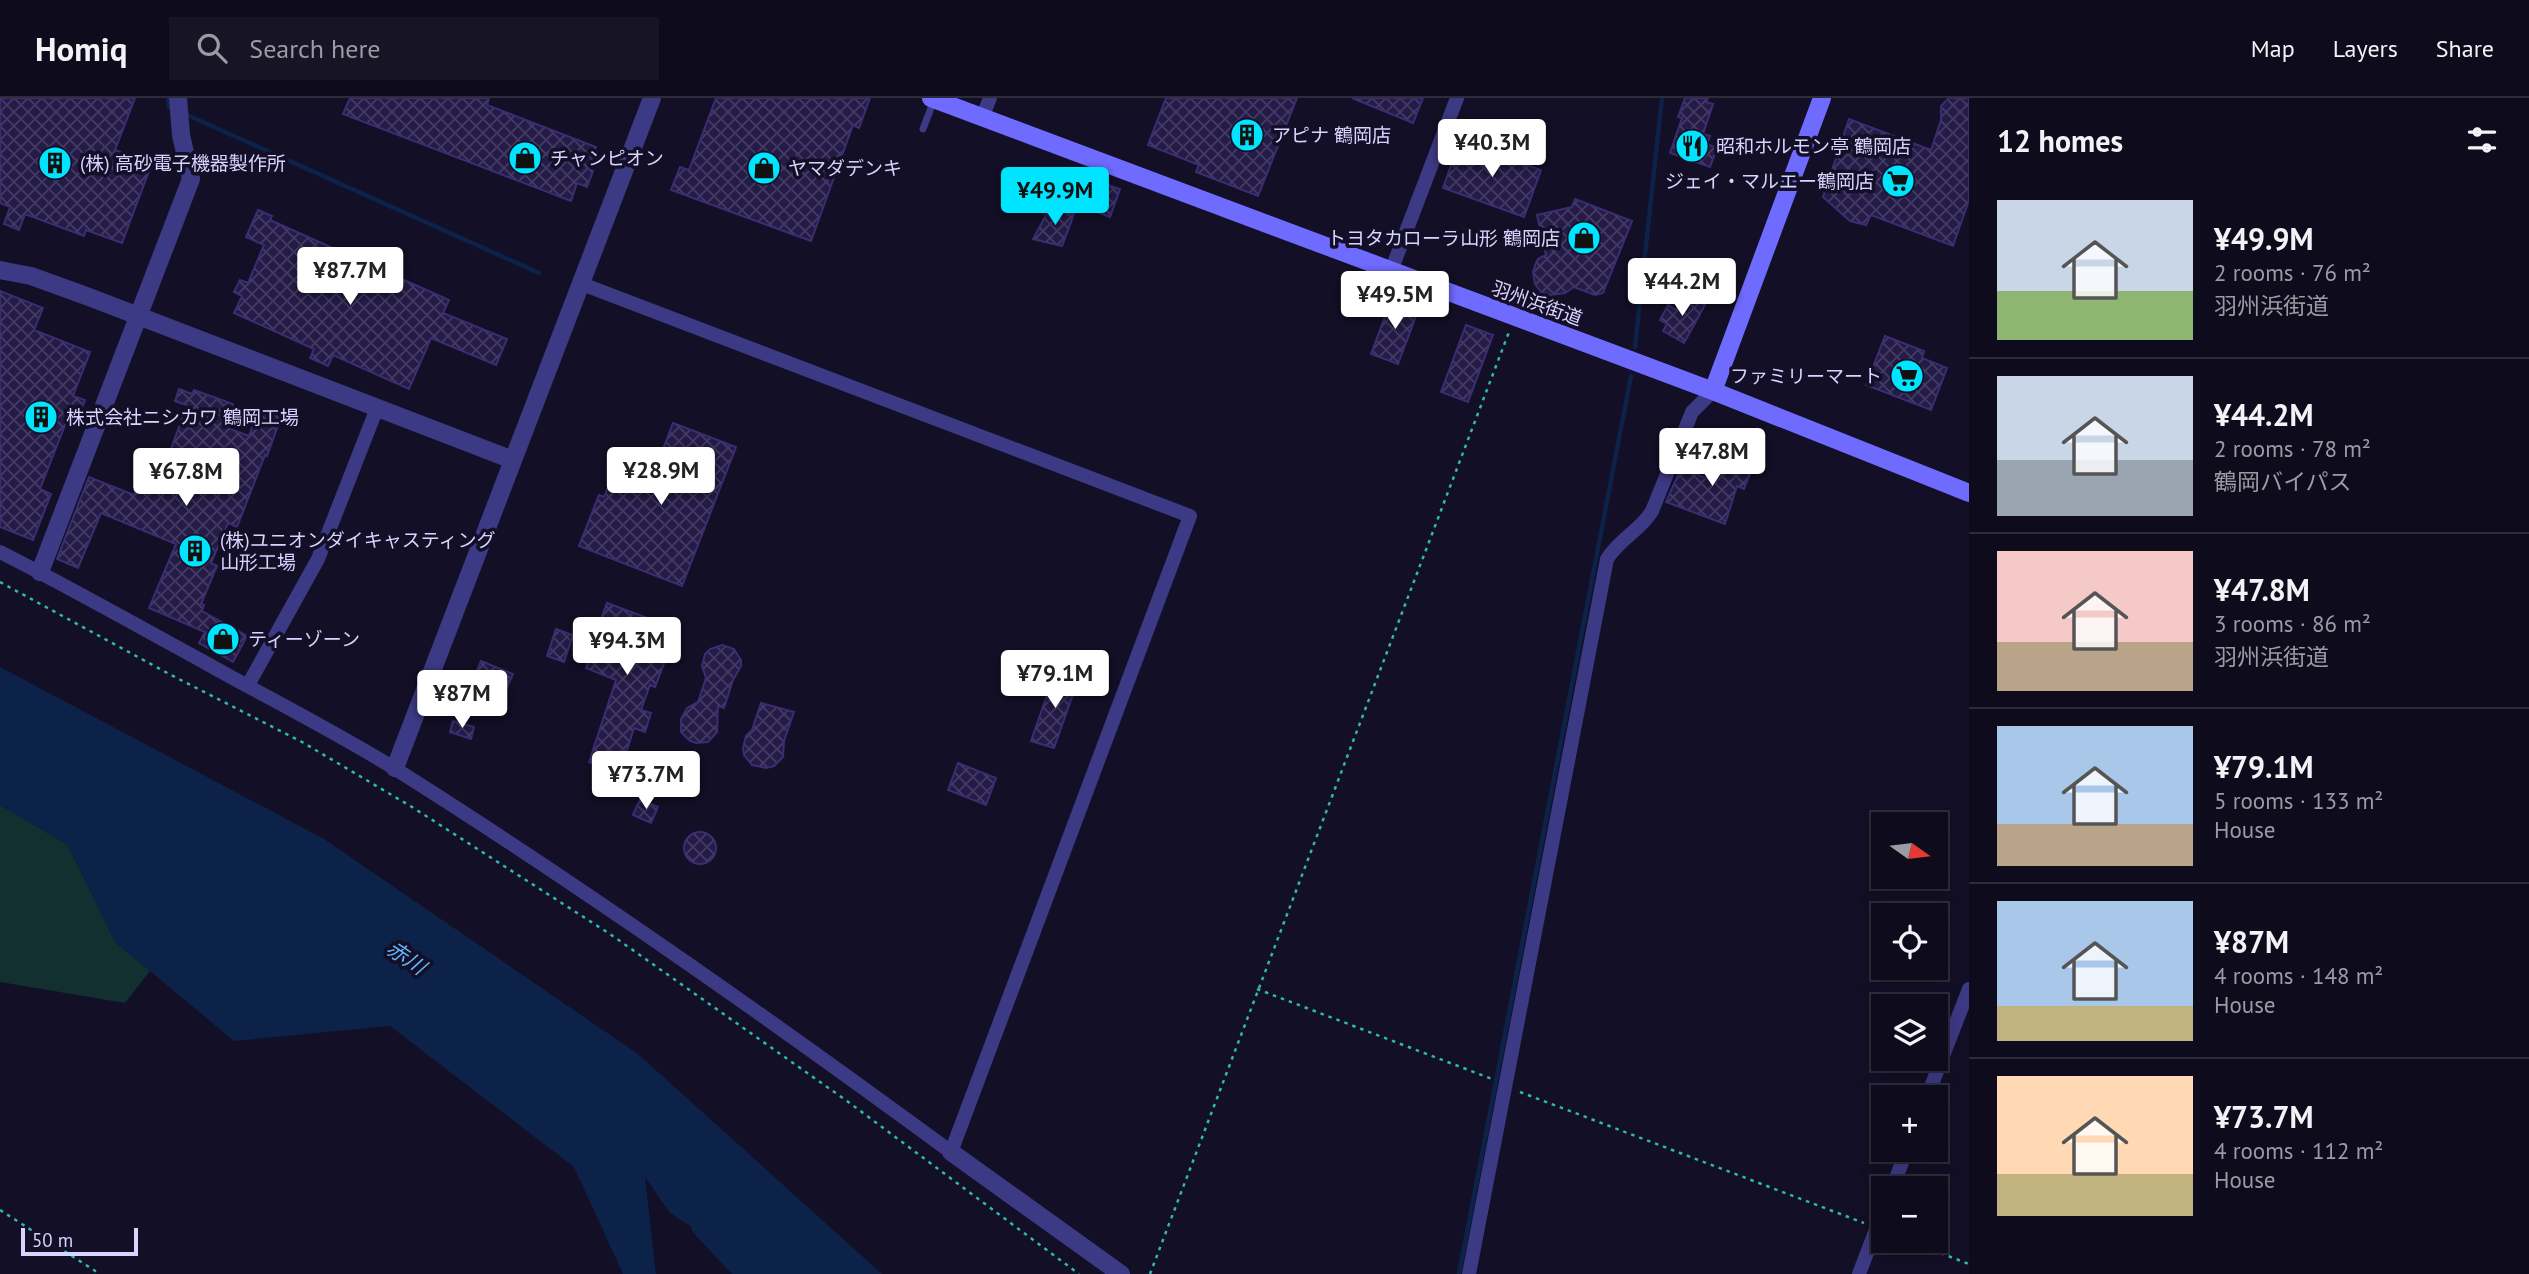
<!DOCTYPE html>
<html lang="en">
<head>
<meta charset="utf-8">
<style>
  body { margin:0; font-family:"PT Sans","Noto Sans JP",sans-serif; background:#171425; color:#f1f3f6; height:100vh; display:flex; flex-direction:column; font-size:26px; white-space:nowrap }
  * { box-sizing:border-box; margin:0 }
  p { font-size:23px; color:#9b9ba3 }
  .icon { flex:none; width:38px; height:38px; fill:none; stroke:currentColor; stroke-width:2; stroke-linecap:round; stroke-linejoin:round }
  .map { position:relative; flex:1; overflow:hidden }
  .details { display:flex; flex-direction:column; background:#0e0b1c; width:560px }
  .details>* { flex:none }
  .needle { width:46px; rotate:104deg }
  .fabs { position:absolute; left:1871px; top:714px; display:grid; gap:14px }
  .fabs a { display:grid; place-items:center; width:77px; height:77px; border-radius:0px; background:#0e0b1c; box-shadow:0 4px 18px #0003,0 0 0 2px #2e2b3b; font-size:35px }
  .scale { position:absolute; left:21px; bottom:18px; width:117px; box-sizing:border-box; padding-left:7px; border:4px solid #d9d4ff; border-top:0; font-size:19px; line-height:24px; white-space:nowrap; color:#d9d4ff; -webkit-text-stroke:5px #130f26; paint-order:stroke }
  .price { position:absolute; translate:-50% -60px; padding:0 16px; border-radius:7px; background:#fff; color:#222; font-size:23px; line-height:46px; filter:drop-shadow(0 2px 4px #0008) }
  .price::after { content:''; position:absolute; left:50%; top:42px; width:21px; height:16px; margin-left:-10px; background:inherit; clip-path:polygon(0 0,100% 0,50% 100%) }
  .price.selected { background:#00e5ff; color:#111 }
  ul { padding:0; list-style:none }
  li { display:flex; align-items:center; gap:21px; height:175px; padding:0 28px }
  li+li { border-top:2px solid #2e2b3b }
  li span { display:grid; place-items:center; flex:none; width:196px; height:140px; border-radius:0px; color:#555 }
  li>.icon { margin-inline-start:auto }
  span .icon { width:84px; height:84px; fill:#fffc; stroke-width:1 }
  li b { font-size:30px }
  h2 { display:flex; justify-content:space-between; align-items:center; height:84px; padding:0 28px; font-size:30px }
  header { display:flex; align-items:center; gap:42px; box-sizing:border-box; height:98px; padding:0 35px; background:#0e0b1c; border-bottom:2px solid #2e2b3b }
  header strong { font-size:33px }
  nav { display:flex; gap:38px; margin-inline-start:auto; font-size:24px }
  .search { width:490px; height:63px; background:#171425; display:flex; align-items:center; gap:18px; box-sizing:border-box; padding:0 24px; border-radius:0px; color:#9b9ba3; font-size:26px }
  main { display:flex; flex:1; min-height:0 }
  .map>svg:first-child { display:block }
  .grass { fill:#12302f }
  .water { fill:#0c2248 }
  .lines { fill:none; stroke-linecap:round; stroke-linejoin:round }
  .stream { stroke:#0c2248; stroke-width:4.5 }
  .river { stroke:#0c2248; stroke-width:28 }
  .building { fill:url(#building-cross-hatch); stroke:#3b2d73; stroke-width:2 }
  .path { stroke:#2fb8b0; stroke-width:2.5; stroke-dasharray:3.5 5; stroke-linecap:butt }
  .service { stroke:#3d3a85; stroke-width:7 }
  .minor { stroke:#3d3a85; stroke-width:14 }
  .tertiary { stroke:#3d3a85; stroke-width:18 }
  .secondary { stroke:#6f6bff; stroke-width:18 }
  .labels { text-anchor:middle; stroke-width:7; stroke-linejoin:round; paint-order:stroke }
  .poi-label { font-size:19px; fill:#d9d4ff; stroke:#130f26; text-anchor:start }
  .street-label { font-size:19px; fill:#d9d4ff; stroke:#130f26 }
  .water-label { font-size:21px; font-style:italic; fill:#62b6ff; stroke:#130f26 }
</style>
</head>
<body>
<header>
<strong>Homiq</strong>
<div class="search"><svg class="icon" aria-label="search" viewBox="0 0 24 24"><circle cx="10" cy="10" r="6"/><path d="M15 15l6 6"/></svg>Search here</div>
<nav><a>Map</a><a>Layers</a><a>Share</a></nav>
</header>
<main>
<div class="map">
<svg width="1969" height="1176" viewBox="0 0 1969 1176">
  <defs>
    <pattern id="building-cross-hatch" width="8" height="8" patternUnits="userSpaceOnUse" patternTransform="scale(1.75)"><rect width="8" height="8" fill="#241b47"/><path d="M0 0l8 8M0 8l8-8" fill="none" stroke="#433b63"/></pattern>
  </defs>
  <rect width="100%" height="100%" fill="#130f26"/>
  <path class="grass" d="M 0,707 L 68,747 L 115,844 L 150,873 L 125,905 L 0,884 Z"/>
  <path class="water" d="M 0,569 L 324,741 L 638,956 L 882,1176 L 765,1176 L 670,1115 L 645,1079 L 656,1176 L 623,1176 L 574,1069 L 390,928 L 234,943 L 115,844 L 68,747 L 0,707 Z"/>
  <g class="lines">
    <path class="stream" d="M 168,0 L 169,9 L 174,12
      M 185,16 L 539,175
      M 1635,249 L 1662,0
      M 1459,1176 L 1631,278"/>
    <path class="river" d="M 705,1127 L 751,1176"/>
  </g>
  <path class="building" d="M 0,0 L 135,0 L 115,52 L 152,65 L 122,145 L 86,132 L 84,138 L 25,116 L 19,132 L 4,126 L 10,109 L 0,105 Z
    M 350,0 L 489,0 L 487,7 L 596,49 L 588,71 L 593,73 L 587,89 L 577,85 L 571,103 L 343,16 Z
    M 716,0 L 870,0 L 859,30 L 853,27 L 811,143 L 671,92 L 680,69 L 689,72 Z
    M 1166,0 L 1297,0 L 1258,98 L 1196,74 L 1199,67 L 1148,47 Z
    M 1352,0 L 1423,0 L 1413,25 Z
    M 1685,0 L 1708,0 L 1706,4 L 1713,6 L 1703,36 L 1710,38 L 1707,46 L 1717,50 L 1710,69 L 1670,55 L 1682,20 L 1678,19 Z
    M 1949,0 L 1969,0 L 1969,102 L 1953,148 L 1871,117 L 1866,127 L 1850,123 L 1823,99 L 1849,21 L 1931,52 L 1941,22 L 1941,8 Z
    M 1460,42 L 1541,72 L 1524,119 L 1443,90 Z
    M 1100,84 L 1120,91 L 1110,119 L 1089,111 Z
    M 1575,101 L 1632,123 L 1603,195 L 1595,197 L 1574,189 L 1565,195 L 1551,197 L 1541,194 L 1535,186 L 1533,174 L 1536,165 L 1538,161 L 1546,157 L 1537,117 L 1572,109 Z
    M 1051,108 L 1074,116 L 1062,148 L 1033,141 Z
    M 258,112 L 272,118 L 270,122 L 449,202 L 443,215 L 507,241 L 496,267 L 431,240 L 409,291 L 333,257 L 328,268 L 310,260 L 314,251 L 234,215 L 242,198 L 234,194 L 240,182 L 248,185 L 264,147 L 246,139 Z
    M 0,193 L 43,210 L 34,232 L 90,254 L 73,298 L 85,302 L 78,320 L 69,317 L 40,391 L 51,396 L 33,442 L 0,429 Z
    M 1685,196 L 1705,207 L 1684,245 L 1663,233 L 1667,226 L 1660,222 L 1668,207 L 1676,212 Z
    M 1392,200 L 1419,210 L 1398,266 L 1371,256 Z
    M 1466,227 L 1493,237 L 1468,304 L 1441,294 Z
    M 1885,238 L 1924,253 L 1922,260 L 1947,270 L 1931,312 L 1866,287 Z
    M 179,291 L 192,296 L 194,292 L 233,306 L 225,329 L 249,338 L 259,311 L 281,319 L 267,358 L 265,357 L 237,429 L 228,425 L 211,465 L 217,468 L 201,506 L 204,507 L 202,513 L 247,538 L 233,564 L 199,545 L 205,534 L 149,510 L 176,446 L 101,415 L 78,470 L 57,461 L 89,379 L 134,397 L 147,361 L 165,367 L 187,307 L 175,303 Z
    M 673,325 L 736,349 L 682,488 L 579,448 L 599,397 L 604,399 L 618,363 L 653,377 Z
    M 1725,351 L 1755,363 L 1744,391 L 1737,388 L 1725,426 L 1666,404 L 1681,370 L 1713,383 Z
    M 607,505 L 672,529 L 670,535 L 675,537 L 655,589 L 650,587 L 641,612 L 651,615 L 645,634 L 634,630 L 620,674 L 589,664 L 616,582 L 586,570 L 601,533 L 597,531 Z
    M 556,531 L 573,537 L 564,564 L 547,558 Z
    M 722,547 L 734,551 L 741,562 L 741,568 L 733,582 L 724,610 L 718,608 L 717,634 L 708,644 L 696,645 L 690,643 L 681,634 L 681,621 L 687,610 L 698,604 L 706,580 L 702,568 L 705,556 L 710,551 Z
    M 481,563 L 513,576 L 506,592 L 474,580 Z
    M 1055,574 L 1078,582 L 1054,650 L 1031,643 Z
    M 761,605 L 794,614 L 784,643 L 783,659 L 774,668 L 766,670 L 752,667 L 744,657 L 743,650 L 746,638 L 752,632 Z
    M 453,623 L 474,629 L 471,641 L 450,634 Z
    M 958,665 L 996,680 L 986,707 L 948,692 Z
    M 640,701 L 658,709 L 651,725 L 633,717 Z
    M684 750a16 16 0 1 1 32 0a16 16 0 1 1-32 0Z"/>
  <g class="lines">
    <path class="path" d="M 0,484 L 171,577 L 302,644 L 412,709 L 610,836 L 847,1003 L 1079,1176
      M 1257,891 L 1492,981
      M 1520,994 L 1864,1125
      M 0,1112 L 100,1176
      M 1909,1143 L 1969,1166
      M 1150,1176 L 1509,234"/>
    <path class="service" d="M 923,31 L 934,2"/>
    <path class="minor" d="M 982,20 L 990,0
      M 1391,173 L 1457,0
      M 0,454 C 69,489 136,527 204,564 C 268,600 334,633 397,672 C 586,791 770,921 951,1054 L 1190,418 L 582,186
      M 248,587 L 318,461 L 377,310
      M 1927,999 L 1969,891
      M 1892,1090 L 1907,1052
      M 1469,1176 L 1607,461 C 1621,439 1639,434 1652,413 L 1692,314 L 1713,293
      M 1859,1176 L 1883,1113"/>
    <path class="tertiary" d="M 0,172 L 31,178 L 89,199 L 513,362
      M 40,474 L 191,81 L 181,37 L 178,0
      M 395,670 L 652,0
      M 951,1054 L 1121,1176"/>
    <path class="secondary" d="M 931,0 L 1713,293 L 1969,395
      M 1713,293 L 1822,0"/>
  </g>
  <defs>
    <symbol id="building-disc" viewBox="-11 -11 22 22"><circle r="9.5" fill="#00e5ff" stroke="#130f26"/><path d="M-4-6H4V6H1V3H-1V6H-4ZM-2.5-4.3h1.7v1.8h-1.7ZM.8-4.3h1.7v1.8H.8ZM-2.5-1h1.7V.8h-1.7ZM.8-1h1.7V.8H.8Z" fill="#111"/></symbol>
    <symbol id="restaurant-disc" viewBox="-11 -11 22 22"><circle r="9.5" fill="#00e5ff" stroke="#130f26"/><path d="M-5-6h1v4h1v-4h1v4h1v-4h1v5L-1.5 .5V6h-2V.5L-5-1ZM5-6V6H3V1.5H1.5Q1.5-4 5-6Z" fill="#111"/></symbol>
    <symbol id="shop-disc" viewBox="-11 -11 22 22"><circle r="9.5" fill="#00e5ff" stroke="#130f26"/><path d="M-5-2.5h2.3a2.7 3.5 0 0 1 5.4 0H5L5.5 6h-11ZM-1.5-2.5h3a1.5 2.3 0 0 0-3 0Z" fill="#111"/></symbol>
    <symbol id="supermarket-disc" viewBox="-11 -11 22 22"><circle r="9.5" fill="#00e5ff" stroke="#130f26"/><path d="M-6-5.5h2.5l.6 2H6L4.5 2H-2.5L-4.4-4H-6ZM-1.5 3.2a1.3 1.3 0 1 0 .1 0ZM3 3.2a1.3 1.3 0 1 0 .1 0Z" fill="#111"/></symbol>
  </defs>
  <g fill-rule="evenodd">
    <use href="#building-disc" x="1228" y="18" width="38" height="38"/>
    <use href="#restaurant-disc" x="1673" y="29" width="38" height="38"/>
    <use href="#shop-disc" x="506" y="41" width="38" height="38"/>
    <use href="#building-disc" x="36" y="46" width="38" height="38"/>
    <use href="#shop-disc" x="745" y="51" width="38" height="38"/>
    <use href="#supermarket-disc" x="1879" y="64" width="38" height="38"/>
    <use href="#shop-disc" x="1565" y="121" width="38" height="38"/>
    <use href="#supermarket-disc" x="1888" y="259" width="38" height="38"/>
    <use href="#building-disc" x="22" y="300" width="38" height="38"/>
    <use href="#building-disc" x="176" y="434" width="38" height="38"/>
    <use href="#shop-disc" x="204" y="522" width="38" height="38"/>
  </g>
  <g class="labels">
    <g class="poi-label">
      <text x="1272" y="44">アピナ 鶴岡店</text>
      <text x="1716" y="55">昭和ホルモン亭 鶴岡店</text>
      <text x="550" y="67">チャンピオン</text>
      <text x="80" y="72">(株) 高砂電子機器製作所</text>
      <text x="788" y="77">ヤマダデンキ</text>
      <text x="1874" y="90" text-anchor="end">ジェイ・マルエー鶴岡店</text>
      <text x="1560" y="147" text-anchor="end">トヨタカローラ山形 鶴岡店</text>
      <text x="1882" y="285" text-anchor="end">ファミリーマート</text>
      <text x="66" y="326">株式会社ニシカワ 鶴岡工場</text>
      <text x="220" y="449">(株)ユニオンダイキャスティング<tspan x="220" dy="22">山形工場</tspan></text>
      <text x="248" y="548">ティーゾーン</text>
    </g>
    <g class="street-label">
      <text transform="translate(1537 205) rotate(20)" y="7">羽州浜街道</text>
    </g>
    <g class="water-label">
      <text transform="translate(406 860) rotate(34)" y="7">赤川</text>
    </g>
  </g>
</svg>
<div class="fabs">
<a><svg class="needle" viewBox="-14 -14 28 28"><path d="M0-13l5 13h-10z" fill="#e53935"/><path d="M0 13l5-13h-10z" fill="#9b9ba3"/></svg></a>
<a><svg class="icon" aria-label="locate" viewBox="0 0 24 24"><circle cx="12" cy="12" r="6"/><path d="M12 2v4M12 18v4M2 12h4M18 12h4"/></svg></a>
<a><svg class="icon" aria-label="layers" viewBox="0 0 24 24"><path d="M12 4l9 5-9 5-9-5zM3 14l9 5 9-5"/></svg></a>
<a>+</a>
<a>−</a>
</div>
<div class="scale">50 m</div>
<b class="price" style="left:1492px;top:81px">¥40.3M</b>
<b class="price selected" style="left:1055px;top:129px">¥49.9M</b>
<b class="price" style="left:350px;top:209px">¥87.7M</b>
<b class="price" style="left:1682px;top:220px">¥44.2M</b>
<b class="price" style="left:1395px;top:233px">¥49.5M</b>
<b class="price" style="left:1712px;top:390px">¥47.8M</b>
<b class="price" style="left:661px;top:409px">¥28.9M</b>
<b class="price" style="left:186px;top:410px">¥67.8M</b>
<b class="price" style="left:627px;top:579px">¥94.3M</b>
<b class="price" style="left:1055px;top:612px">¥79.1M</b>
<b class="price" style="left:462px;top:632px">¥87M</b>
<b class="price" style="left:646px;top:713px">¥73.7M</b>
</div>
<section class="details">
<h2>12 homes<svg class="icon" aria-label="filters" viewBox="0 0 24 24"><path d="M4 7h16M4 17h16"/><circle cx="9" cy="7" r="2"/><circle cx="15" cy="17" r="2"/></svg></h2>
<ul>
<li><span style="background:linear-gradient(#c9d6e8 65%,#8fb573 0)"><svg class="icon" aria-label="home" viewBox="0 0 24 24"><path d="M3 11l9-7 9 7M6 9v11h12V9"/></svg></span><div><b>¥49.9M</b><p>2 rooms · 76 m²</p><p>羽州浜街道</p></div></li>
<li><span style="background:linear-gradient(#c9d6e8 60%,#9aa5b1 0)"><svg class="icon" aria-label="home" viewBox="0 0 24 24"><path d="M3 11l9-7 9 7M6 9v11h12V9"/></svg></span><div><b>¥44.2M</b><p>2 rooms · 78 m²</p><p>鶴岡バイパス</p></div></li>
<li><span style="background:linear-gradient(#f6c9c9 65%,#b9a48a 0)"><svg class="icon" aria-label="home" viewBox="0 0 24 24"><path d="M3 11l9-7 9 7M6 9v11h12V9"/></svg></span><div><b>¥47.8M</b><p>3 rooms · 86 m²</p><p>羽州浜街道</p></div></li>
<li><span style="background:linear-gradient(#a9c7e8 70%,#b9a48a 0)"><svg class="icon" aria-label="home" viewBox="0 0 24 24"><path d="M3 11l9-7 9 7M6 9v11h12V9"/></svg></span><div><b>¥79.1M</b><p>5 rooms · 133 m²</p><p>House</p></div></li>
<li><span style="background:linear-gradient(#a9c7e8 75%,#c2b280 0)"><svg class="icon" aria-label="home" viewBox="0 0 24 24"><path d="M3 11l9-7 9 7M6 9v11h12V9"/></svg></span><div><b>¥87M</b><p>4 rooms · 148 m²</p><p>House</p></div></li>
<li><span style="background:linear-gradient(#ffd9b3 70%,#c2b280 0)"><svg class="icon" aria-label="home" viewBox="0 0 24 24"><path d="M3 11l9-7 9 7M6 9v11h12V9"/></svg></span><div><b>¥73.7M</b><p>4 rooms · 112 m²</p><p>House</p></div></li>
</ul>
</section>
</main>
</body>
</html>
